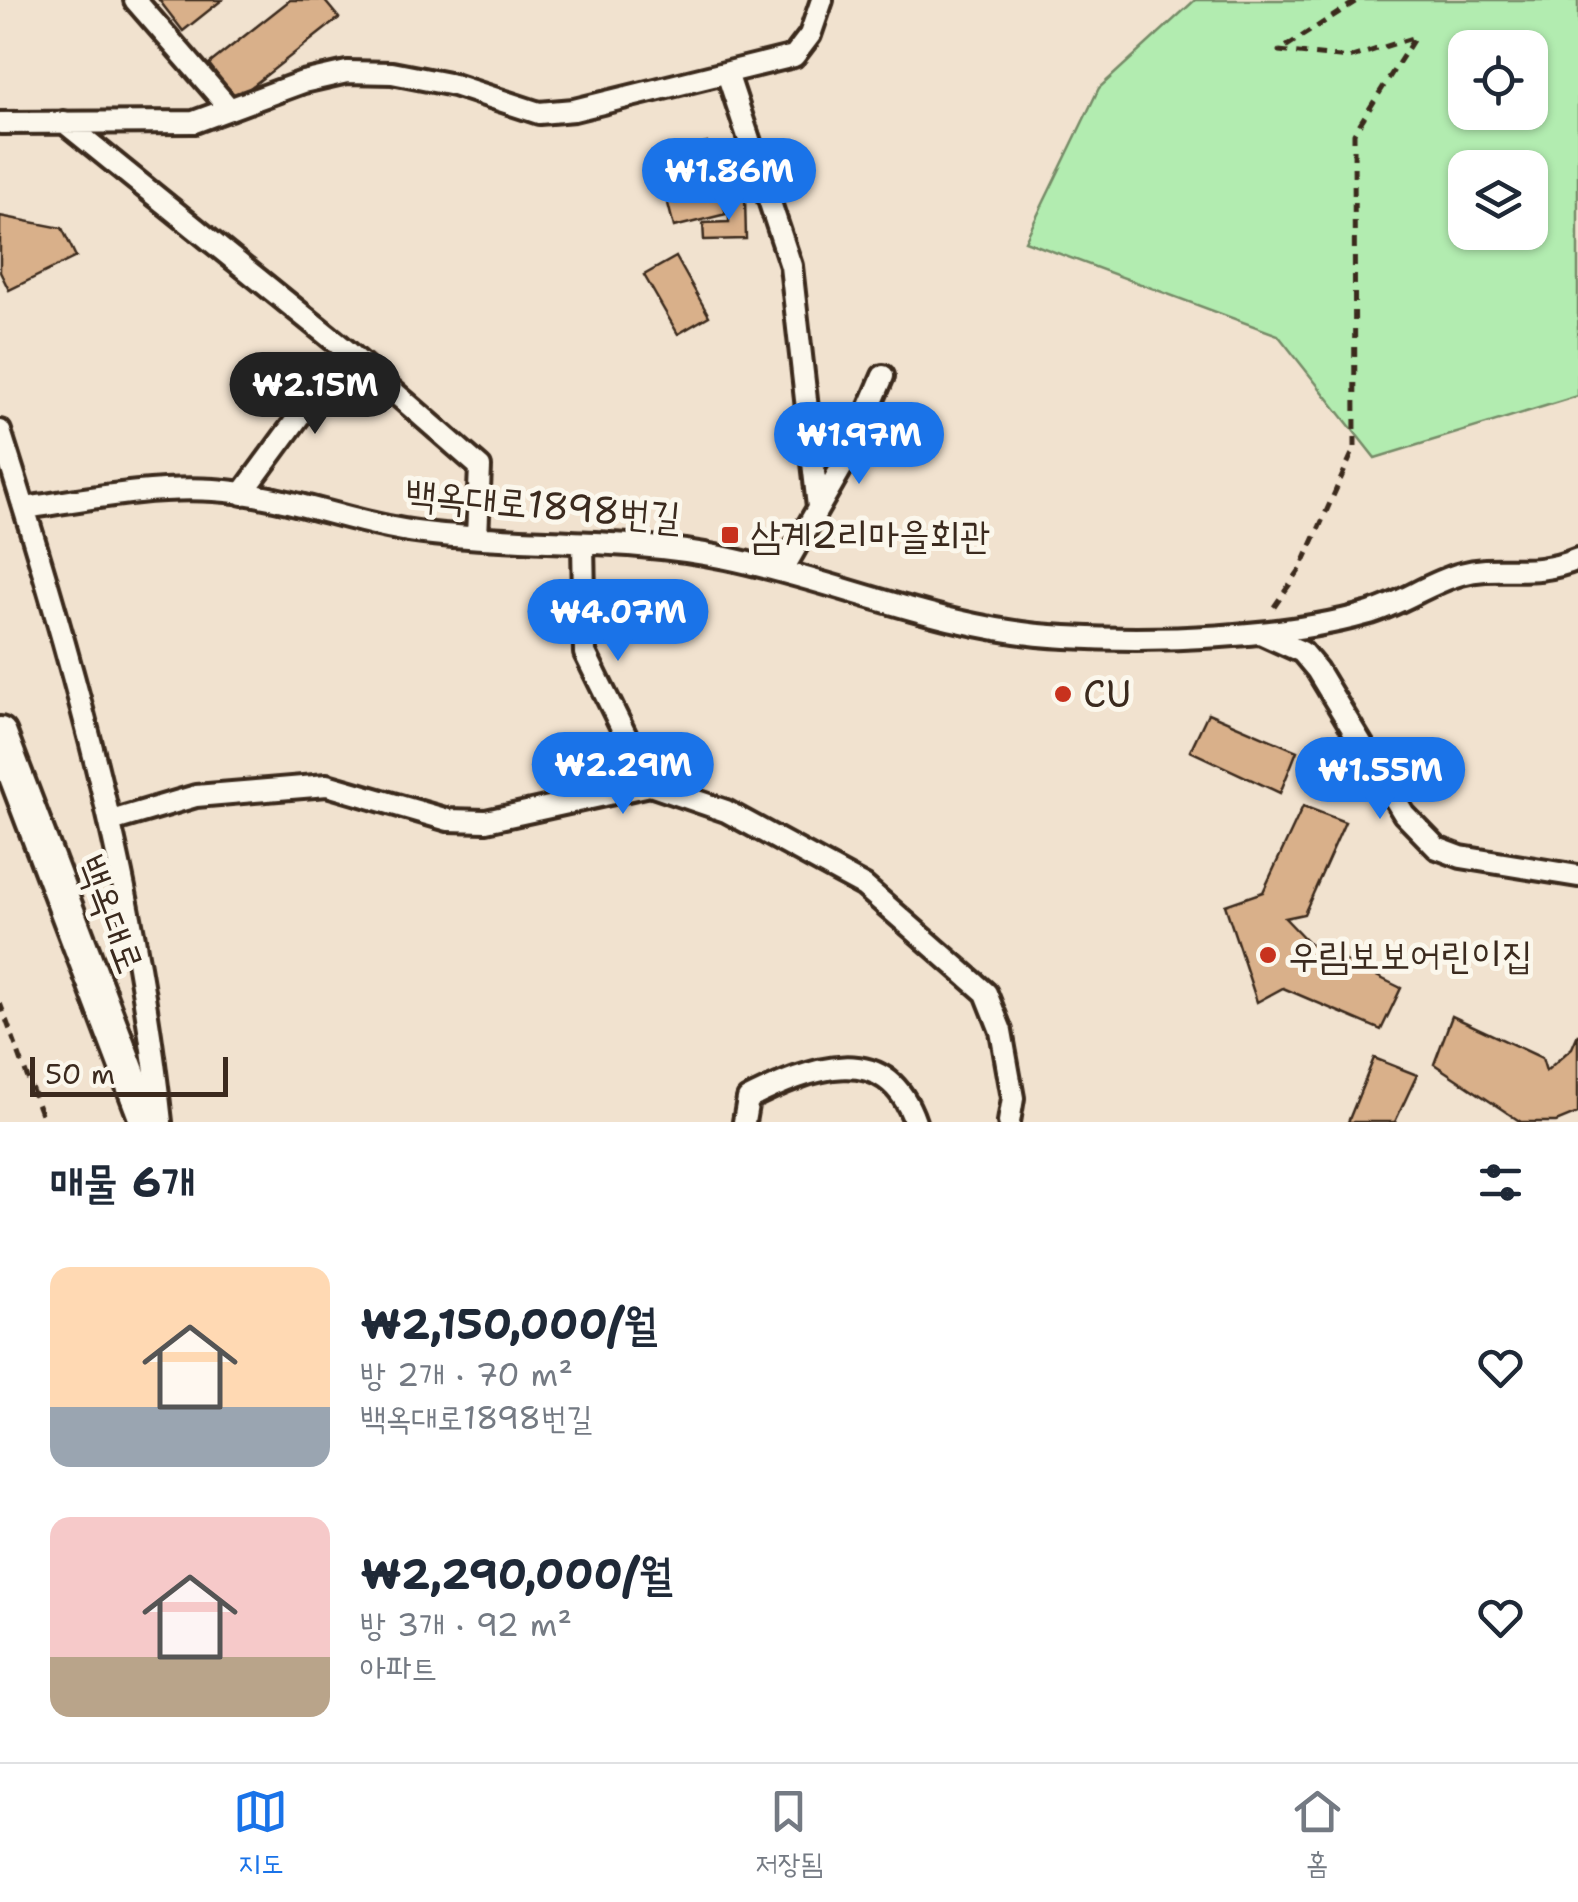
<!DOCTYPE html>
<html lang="ko">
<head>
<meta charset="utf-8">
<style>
  body { margin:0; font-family:"Shantell Sans","Poor Story",sans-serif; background:#f2f2f3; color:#1f2937; height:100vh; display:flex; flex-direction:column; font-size:38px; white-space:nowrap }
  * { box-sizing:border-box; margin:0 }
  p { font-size:32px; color:#747a83 }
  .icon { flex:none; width:55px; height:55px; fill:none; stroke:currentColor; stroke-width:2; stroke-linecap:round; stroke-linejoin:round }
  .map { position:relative; height:1122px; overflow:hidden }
  .side { display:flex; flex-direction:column; background:#fff; flex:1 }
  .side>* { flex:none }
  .buttons { position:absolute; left:1448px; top:30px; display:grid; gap:20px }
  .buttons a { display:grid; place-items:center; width:100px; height:100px; border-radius:20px; background:#fff; box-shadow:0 2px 8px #0004; font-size:50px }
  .scale { position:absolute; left:30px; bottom:25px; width:198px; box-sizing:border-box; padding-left:10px; border:5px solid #3b2a1e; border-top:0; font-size:28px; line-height:35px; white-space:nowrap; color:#3b2a1e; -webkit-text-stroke:8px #fbf7ec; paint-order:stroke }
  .price { position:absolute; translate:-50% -85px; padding:0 22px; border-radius:35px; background:#1a73e8; color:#fff; font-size:32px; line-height:65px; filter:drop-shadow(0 2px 5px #0008) }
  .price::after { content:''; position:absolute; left:50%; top:60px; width:30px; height:22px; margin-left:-15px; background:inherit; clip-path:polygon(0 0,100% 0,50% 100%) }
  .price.selected { background:#222; color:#fff }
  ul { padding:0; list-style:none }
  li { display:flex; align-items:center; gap:30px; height:250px; padding:0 50px }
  li span { display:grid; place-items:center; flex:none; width:280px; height:200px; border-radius:20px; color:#555 }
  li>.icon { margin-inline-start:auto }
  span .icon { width:120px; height:120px; fill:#fffc; stroke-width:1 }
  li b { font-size:42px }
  h2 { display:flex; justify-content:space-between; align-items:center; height:120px; padding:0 50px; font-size:42px }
  .menu { display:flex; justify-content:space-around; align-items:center; height:140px; border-top:2px solid #e0e1e3; background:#fff; font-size:28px; color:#747a83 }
  .menu a { display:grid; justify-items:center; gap:5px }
  .menu .selected { color:#1a73e8 }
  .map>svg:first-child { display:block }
  .green { fill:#b2ecb0; stroke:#768b67; stroke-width:2.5; fill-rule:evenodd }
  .building { fill:#d9b08a; stroke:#3b2a1e; stroke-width:2.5 }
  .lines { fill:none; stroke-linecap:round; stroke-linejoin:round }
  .street-casing { stroke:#3b2a1e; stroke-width:28 }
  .primary-casing { stroke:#3b2a1e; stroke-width:40 }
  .path { stroke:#3b2a1e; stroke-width:5; stroke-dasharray:10 8; stroke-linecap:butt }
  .street { stroke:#fbf7ec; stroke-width:20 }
  .primary { stroke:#fbf7ec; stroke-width:32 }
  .poi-dot { fill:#c8321e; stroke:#fbf7ec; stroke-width:4 }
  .labels { text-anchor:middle; stroke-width:10; stroke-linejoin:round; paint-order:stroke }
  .street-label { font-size:38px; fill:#3b2a1e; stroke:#fbf7ec }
  .poi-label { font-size:38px; fill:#3b2a1e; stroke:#fbf7ec; text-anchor:start }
</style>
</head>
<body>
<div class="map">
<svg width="1578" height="1122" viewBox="0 0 1578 1122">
  <rect width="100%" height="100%" fill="#f1e2cf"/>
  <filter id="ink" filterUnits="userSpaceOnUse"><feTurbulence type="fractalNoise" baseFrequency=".01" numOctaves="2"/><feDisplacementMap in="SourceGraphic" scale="20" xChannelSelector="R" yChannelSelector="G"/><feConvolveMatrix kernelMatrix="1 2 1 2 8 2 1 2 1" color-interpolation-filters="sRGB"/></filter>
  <g filter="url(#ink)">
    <path class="green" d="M 1195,0 L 1578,0 L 1578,396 L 1375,458 L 1278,335 L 1025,241 L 1099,88 ZM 1465,48 L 1530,48 L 1530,112 L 1465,112 ZM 1465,168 L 1530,168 L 1530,232 L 1465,232 Z"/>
    <path class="building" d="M 159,0 L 222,0 L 183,31 Z
      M 290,0 L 324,0 L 339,18 L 236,99 L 209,64 Z
      M 707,143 L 726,214 L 674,227 L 656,157 Z
      M 728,196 L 745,196 L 746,239 L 704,240 L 703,223 L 729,222 Z
      M 0,216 L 62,228 L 76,257 L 9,290 L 0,272 Z
      M 676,257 L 709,316 L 678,334 L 644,275 Z
      M 1208,713 L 1297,751 L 1280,793 L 1190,751 Z
      M 1303,806 L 1345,822 L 1304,914 L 1285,918 L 1309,943 L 1401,988 L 1381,1030 L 1283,988 L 1257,1002 L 1225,905 L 1263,892 Z
      M 1452,1016 L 1542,1058 L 1546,1071 L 1572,1048 L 1578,1034 L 1578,1113 L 1556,1122 L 1521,1122 L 1434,1064 Z
      M 1374,1058 L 1417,1075 L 1395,1122 L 1348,1122 Z"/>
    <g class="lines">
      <defs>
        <path id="street" d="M 135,0 L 230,109
          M 728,76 L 791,266 L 818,507
          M 64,122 L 347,351 L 480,467 L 477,537
          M 0,123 L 194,122 L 303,82 L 347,72 L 392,73 L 454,85 L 539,113 L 574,110 L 794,56 L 810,35 L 822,0
          M 0,431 C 72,657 136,886 161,1122
          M 242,494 L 347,351
          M 25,508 C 87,499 151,486 214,490 C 285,494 354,525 424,533 C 524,545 627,537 726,558 C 839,581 949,632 1066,637 C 1155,642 1281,638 1366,614 C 1400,605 1428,583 1461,574 C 1501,563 1530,579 1578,559
          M 583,544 L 585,653 L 650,785
          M 782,571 L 851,451 L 883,376
          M 1262,634 L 1302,652 L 1317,670 L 1404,814 L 1437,848 L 1461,857 L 1578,876
          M 111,821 L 196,796 L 327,785 L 448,820 L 486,821 L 650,785 L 726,811 L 864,886 L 986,993 L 1001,1031 L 1013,1098 L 1009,1122
          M 744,1122 L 748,1099 C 810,1068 886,1038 915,1122"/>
        <path id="primary" d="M 0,734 L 147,1122"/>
      </defs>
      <use href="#street" class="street-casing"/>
      <use href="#primary" class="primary-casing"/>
      <path class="path" d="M 1274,607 L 1301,568 L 1355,447 L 1354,133 L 1415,37 L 1349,58 L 1279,51 L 1358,0
        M 0,1003 L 44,1122"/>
      <use href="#street" class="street"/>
      <use href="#primary" class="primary"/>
    </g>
  </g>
  <g class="poi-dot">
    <rect x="720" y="525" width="20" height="20" rx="5"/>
    <circle cx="1063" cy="694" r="10"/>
    <circle cx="1268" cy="955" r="10"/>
  </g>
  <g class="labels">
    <g class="street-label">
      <text transform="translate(543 505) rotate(5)" y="13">백옥대로1898번길</text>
      <text transform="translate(111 914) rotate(69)" y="13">백옥대로</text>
    </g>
    <g class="poi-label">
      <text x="750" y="548">삼계2리마을회관</text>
      <text x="1083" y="707">CU</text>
      <text x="1288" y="968">우림보보어린이집</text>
    </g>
  </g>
</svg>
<div class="buttons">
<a><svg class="icon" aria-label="locate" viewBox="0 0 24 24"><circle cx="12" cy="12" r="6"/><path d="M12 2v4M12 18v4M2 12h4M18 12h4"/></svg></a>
<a><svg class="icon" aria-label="layers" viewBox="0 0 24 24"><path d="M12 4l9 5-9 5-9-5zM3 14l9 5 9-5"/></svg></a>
</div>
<div class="scale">50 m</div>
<b class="price" style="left:729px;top:223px">₩1.86M</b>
<b class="price selected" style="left:315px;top:437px">₩2.15M</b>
<b class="price" style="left:859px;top:487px">₩1.97M</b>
<b class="price" style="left:618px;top:664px">₩4.07M</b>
<b class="price" style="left:623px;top:817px">₩2.29M</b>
<b class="price" style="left:1380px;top:822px">₩1.55M</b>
</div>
<section class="side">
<h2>매물 6개<svg class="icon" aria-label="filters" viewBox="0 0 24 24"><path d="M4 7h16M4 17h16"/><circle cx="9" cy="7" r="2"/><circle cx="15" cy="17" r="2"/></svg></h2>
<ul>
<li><span style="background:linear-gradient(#ffd9b3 70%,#9aa5b1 0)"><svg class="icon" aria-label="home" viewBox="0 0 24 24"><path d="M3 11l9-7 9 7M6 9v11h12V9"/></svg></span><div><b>₩2,150,000/월</b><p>방 2개 · 70 m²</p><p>백옥대로1898번길</p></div><svg class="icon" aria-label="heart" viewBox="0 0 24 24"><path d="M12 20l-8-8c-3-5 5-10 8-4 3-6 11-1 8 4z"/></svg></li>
<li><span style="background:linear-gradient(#f6c9c9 70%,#b9a48a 0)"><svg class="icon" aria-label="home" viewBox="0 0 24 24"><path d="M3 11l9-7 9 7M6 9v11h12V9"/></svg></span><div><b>₩2,290,000/월</b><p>방 3개 · 92 m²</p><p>아파트</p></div><svg class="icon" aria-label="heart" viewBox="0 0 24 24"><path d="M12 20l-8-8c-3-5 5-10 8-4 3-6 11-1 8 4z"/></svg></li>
</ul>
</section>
<nav class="menu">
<a class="selected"><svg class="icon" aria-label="map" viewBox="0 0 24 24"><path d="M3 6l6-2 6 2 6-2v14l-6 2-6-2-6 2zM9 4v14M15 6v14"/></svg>지도</a>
<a><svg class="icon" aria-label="saved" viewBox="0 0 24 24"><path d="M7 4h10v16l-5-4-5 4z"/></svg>저장됨</a>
<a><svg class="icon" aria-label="home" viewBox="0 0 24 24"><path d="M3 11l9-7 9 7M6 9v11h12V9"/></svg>홈</a>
</nav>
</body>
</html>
